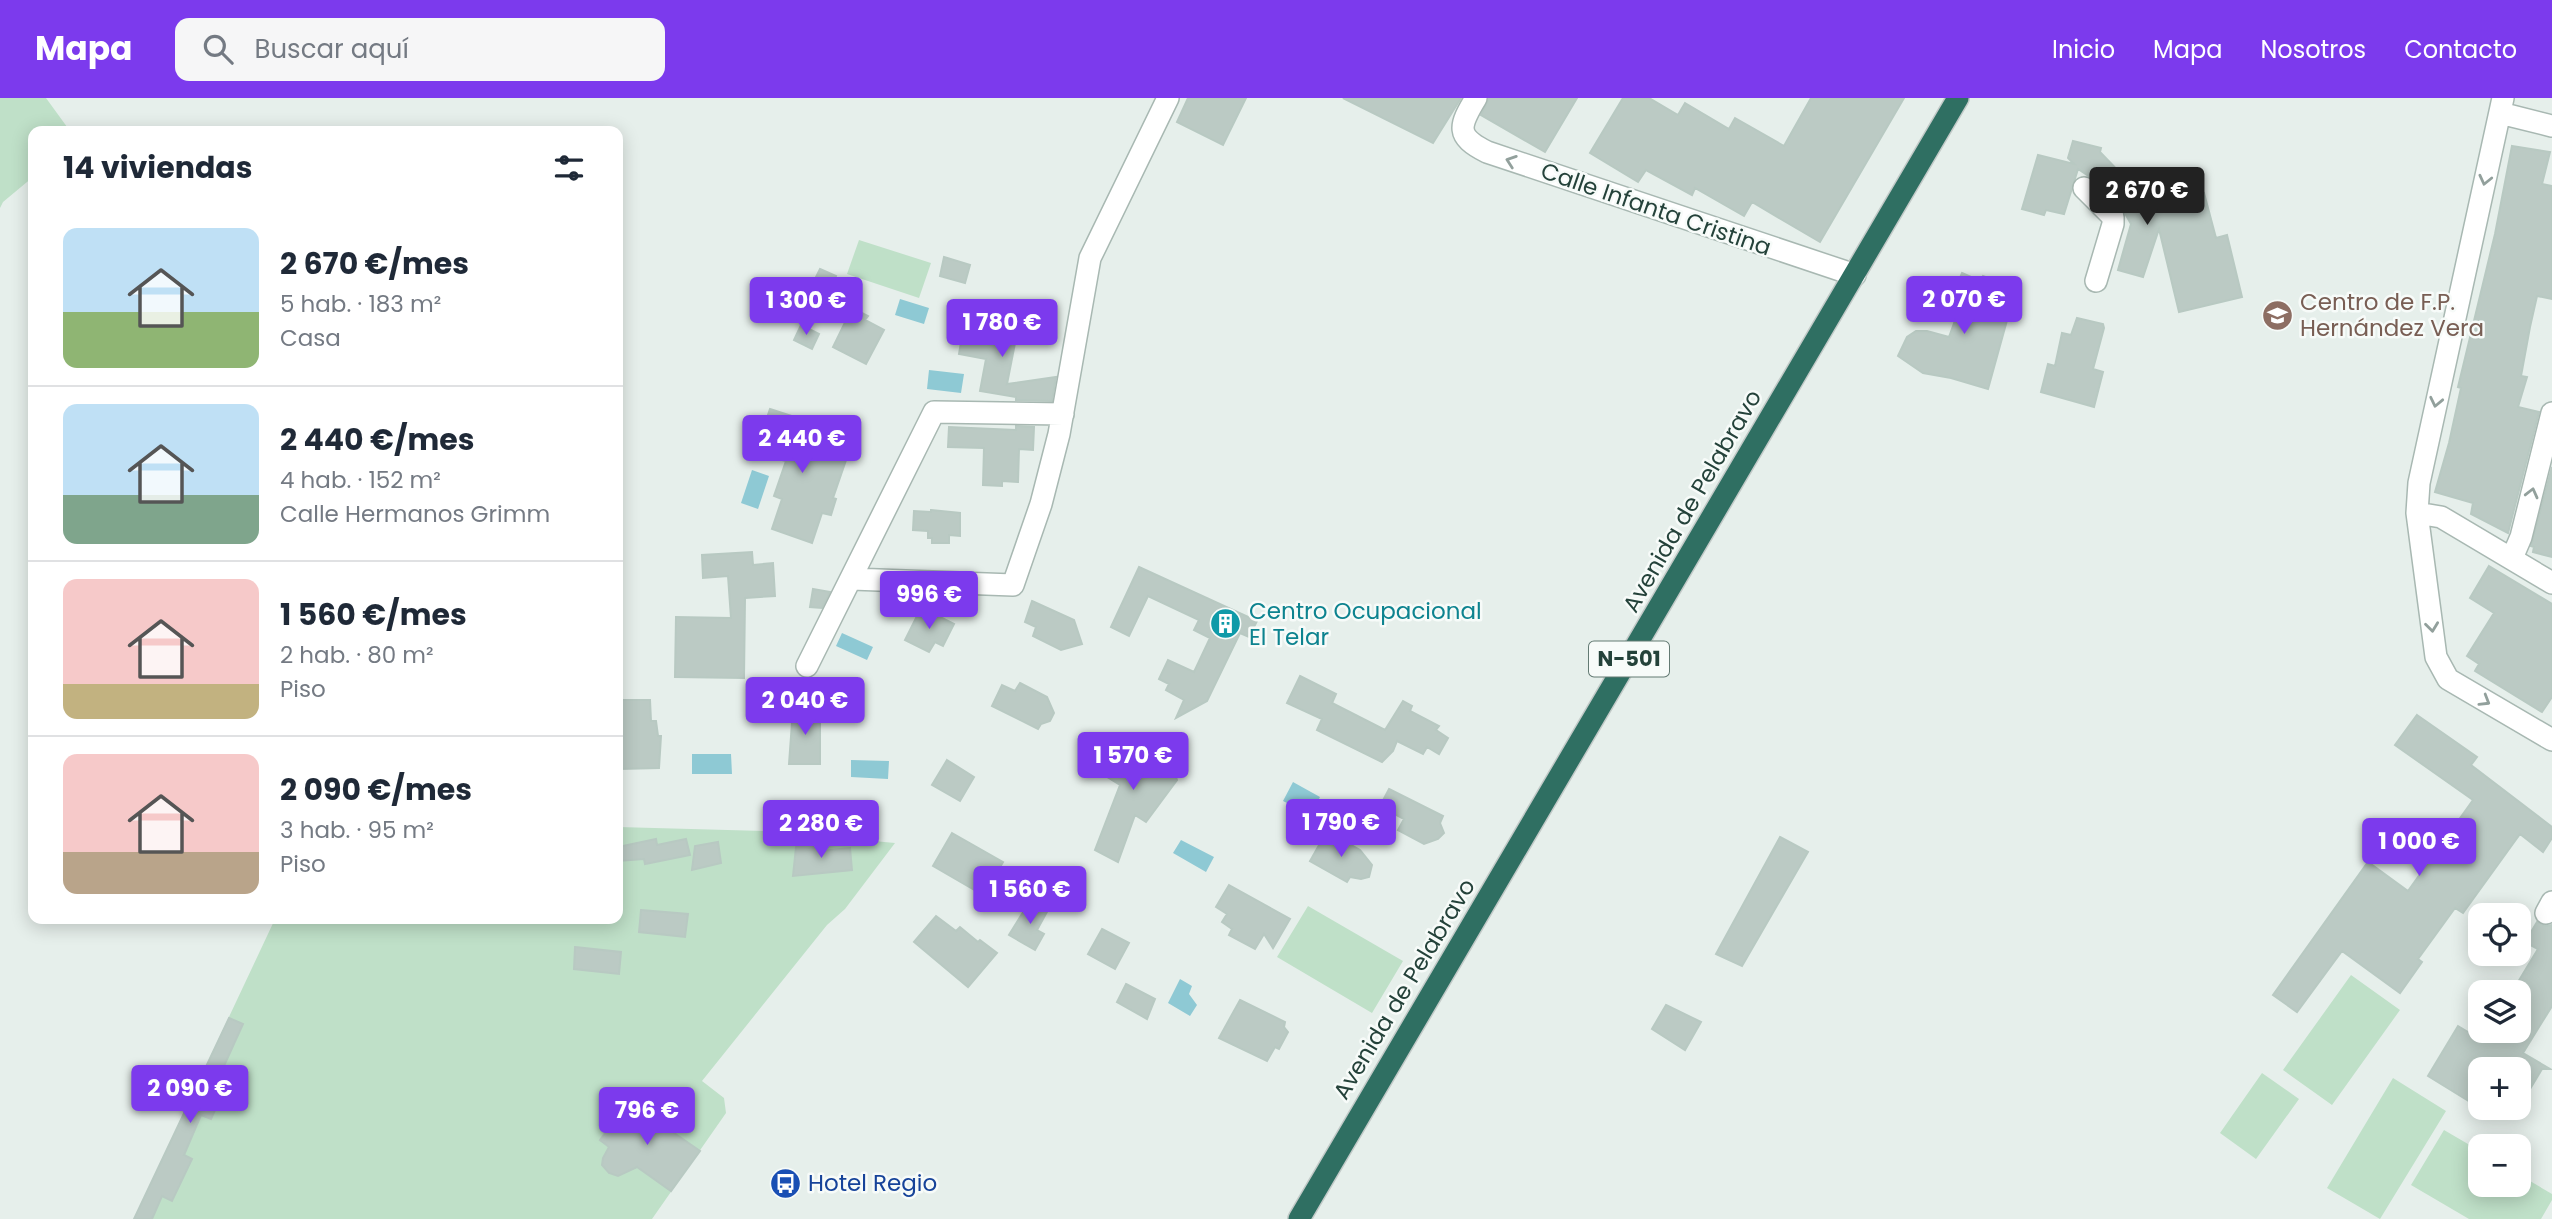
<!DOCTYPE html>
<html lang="es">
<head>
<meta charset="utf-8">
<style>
  body { margin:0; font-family:Poppins,sans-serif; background:#f6f6f7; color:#1f2937; height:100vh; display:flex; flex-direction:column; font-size:26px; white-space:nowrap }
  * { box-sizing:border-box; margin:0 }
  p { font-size:23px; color:#747a83 }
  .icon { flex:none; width:38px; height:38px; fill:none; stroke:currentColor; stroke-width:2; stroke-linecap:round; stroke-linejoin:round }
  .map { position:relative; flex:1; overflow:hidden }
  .details { position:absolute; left:28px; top:28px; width:595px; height:798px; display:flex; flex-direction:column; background:#fff; border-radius:14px; box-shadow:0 4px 18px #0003 }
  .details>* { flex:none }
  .buttons { position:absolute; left:2468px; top:805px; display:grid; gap:14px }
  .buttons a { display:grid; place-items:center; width:63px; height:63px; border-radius:14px; background:#fff; box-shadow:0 4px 18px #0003; font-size:35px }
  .price { position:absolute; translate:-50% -60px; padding:0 16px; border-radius:7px; background:#7c3aed; color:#fff; font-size:23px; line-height:46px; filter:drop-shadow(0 2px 4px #0008) }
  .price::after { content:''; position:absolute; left:50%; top:42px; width:21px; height:16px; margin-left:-10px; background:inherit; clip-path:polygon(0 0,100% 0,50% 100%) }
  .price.on { background:#222; color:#fff }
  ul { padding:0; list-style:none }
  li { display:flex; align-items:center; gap:21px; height:175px; padding:0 35px }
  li+li { border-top:2px solid #e0e1e3 }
  li span { display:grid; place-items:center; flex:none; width:196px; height:140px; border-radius:14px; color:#555 }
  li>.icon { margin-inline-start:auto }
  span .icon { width:84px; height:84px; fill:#fffc; stroke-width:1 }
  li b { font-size:30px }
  h2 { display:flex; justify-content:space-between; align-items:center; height:84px; padding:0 35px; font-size:30px }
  header { display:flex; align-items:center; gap:42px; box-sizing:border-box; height:98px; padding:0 35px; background:#7c3aed; color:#fff }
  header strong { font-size:33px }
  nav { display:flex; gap:38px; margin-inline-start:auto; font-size:24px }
  .search { width:490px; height:63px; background:#f6f6f7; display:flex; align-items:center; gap:18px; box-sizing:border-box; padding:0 24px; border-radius:14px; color:#747a83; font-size:26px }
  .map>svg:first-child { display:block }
  .green { fill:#bfe0c8 }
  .water { fill:#8ec9d4 }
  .building { fill:#bbcac4; stroke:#b8c9c2; stroke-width:2 }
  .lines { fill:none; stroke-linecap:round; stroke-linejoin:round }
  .minor-casing { stroke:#a8b8b2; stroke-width:24 }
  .highway-casing { stroke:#c2cac8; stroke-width:24 }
  .minor { stroke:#fff; stroke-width:21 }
  .highway { stroke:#2f6f62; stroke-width:21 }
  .oneway { stroke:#92a09c }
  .labels { text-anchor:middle; stroke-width:5; stroke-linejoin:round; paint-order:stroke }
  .shield { fill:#f7fbf9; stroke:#637a73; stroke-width:2 }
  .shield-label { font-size:21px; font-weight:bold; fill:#24423a }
  .street-label { font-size:23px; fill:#24423a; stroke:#f7fbf9 }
  .education-label { font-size:23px; fill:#785e54; stroke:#f7fbf9; text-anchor:start }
  .culture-label { font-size:23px; fill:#0d838f; stroke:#f7fbf9; text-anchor:start }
  .transit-label { font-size:23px; fill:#164399; stroke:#f7fbf9; text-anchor:start }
</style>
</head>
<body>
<header>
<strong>Mapa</strong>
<div class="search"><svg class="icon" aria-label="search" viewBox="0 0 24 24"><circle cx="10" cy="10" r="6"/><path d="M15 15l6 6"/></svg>Buscar aquí</div>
<nav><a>Inicio</a><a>Mapa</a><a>Nosotros</a><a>Contacto</a></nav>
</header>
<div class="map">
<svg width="2552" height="1121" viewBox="0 0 2552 1121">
  <rect width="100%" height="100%" fill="#e6efeb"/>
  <path class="green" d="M 0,0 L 46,0 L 70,33 L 33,33 L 33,79 L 3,104 L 0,110 Z
    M 859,142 L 931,165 L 919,200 L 847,176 Z
    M 618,729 L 767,733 L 895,745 L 845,811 L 827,827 L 702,983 L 724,1000 L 726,1015 L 652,1121 L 134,1121 L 275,821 L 618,821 Z
    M 1308,808 L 1403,863 L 1372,915 L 1277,859 Z
    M 2351,877 L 2400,912 L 2332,1007 L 2283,972 Z
    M 2262,975 L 2299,1001 L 2256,1061 L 2220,1035 Z
    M 2393,980 L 2446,1013 L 2380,1121 L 2327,1090 Z
    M 2444,1032 L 2480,1053 L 2480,1087 L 2518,1087 L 2518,1076 L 2552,1096 L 2552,1102 L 2541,1121 L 2469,1121 L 2411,1087 Z"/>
  <path class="water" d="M 900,201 L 929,210 L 924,226 L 895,217 Z
    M 929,272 L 964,276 L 961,295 L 927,291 Z
    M 752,372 L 769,378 L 758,411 L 741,405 Z
    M 842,535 L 873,549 L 867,562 L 836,548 Z
    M 692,656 L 731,656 L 732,676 L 692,676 Z
    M 851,662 L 889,663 L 888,681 L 851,679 Z
    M 1293,684 L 1320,699 L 1311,717 L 1283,703 Z
    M 1181,742 L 1214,759 L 1206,774 L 1173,755 Z
    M 1180,881 L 1192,888 L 1189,896 L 1197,907 L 1190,918 L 1168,905 Z"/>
  <path class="building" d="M 1188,0 L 1246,0 L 1223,47 L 1177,24 Z
    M 1343,0 L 1461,0 L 1433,45 Z
    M 1489,0 L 1577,0 L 1545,54 L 1481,17 Z
    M 1623,0 L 1649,0 L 1678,17 L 1685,5 L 1729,31 L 1735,20 L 1784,48 L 1811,0 L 1904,0 L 1820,144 L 1752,104 L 1744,118 L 1695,90 L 1692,97 L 1646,72 L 1638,84 L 1590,55 Z
    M 2073,43 L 2101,50 L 2100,54 L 2151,107 L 2204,95 L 2216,140 L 2227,137 L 2242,199 L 2179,214 L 2159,131 L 2143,179 L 2118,172 L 2131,126 L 2122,110 L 2093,81 L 2078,71 L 2064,116 L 2046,112 L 2044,117 L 2022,111 L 2038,57 L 2074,66 L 2068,60 Z
    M 2512,48 L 2550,54 L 2542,86 L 2552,88 L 2552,201 L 2537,198 L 2530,229 L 2521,278 L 2527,279 L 2518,309 L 2539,314 L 2508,435 L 2471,416 L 2473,405 L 2435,394 L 2449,345 L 2461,290 L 2458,289 L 2495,136 Z
    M 944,159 L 970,167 L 965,185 L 940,178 Z
    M 820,171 L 836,178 L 828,196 L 811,189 Z
    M 1962,175 L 1980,183 L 1983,178 L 2004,186 L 1997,203 L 2011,208 L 1988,291 L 1951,280 L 1923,275 L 1898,258 L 1907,239 L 1916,233 L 1927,233 L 1949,239 L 1961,206 L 1951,201 Z
    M 852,210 L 868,218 L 865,222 L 884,232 L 866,266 L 833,249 Z
    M 983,216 L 1022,224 L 1019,241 L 1016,240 L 1007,286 L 1056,279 L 1052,303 L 1016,302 L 1016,299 L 980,293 L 986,261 L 959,256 L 964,227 L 980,230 Z
    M 2077,220 L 2103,226 L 2104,230 L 2093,271 L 2103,274 L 2094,309 L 2041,294 L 2048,266 L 2055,268 L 2062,235 L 2071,237 Z
    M 801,227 L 819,236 L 812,251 L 794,242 Z
    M 770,311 L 813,325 L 810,334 L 825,339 L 820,353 L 846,362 L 833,400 L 836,401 L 831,417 L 822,415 L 812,445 L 772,431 L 782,401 L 774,398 L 786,363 L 774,360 L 778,348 L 759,343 Z
    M 1016,328 L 1034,329 L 1033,352 L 1019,351 L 1018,384 L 1002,383 L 1002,388 L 983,387 L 984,350 L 948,349 L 949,329 L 1016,332 Z
    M 2552,369 L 2552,459 L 2533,454 L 2534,449 L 2531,448 Z
    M 931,412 L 960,415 L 960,438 L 949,437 L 949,445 L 932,445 L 932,440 L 928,440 L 928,433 L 913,432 L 914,413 L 931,414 Z
    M 752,454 L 753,467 L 773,465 L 775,498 L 745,500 L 744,580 L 675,579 L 676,519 L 731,520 L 728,478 L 703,480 L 702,457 Z
    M 2489,468 L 2552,506 L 2552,599 L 2542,614 L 2475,573 L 2479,566 L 2467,558 L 2494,515 L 2470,500 Z
    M 1139,469 L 1257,523 L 1249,539 L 1240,535 L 1207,603 L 1176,620 L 1184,602 L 1166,592 L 1169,586 L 1159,581 L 1168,562 L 1194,574 L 1210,540 L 1194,532 L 1199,522 L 1148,498 L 1129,538 L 1111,529 Z
    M 813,491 L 830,494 L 822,510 L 810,509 Z
    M 1032,503 L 1074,522 L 1082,546 L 1061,552 L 1033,538 L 1036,529 L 1025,524 Z
    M 928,513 L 954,526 L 943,548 L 935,544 L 929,554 L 905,542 L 917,518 L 924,521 Z
    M 1300,578 L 1336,596 L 1332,605 L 1385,632 L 1403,603 L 1412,608 L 1410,613 L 1439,628 L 1436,632 L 1448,640 L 1439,656 L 1427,649 L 1423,656 L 1397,643 L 1393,653 L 1382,664 L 1317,632 L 1322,621 L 1287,605 Z
    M 1020,585 L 1047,599 L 1054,615 L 1050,623 L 1041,626 L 1038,631 L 992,608 L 1002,587 L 1015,593 Z
    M 622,602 L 650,602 L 651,623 L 656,623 L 658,638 L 661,638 L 659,670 L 620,671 L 618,644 L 619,631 L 622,631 Z
    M 793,611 L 820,611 L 820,666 L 789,666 Z
    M 2417,617 L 2477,659 L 2471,667 L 2552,729 L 2552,740 L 2543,754 L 2520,736 L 2463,815 L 2455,810 L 2418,861 L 2422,864 L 2400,895 L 2342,853 L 2297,914 L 2273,897 L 2368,764 L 2408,793 L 2473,702 L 2395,647 Z
    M 1120,640 L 1161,660 L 1166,649 L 1177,682 L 1146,724 L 1135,717 L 1118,764 L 1095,752 L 1120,687 L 1099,674 Z
    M 947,662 L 974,679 L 960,703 L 932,687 Z
    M 1389,691 L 1443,718 L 1440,725 L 1444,735 L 1438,741 L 1424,746 L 1398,732 L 1404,721 L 1380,708 Z
    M 1327,733 L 1360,752 L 1372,767 L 1369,779 L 1361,781 L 1350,779 L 1347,784 L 1310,763 Z
    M 952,735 L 1003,764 L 983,797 L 933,768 Z
    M 1780,739 L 1808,754 L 1742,868 L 1716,856 Z
    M 656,741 L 657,747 L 686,741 L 690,757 L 645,766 L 644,761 L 618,763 L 618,749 Z
    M 718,744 L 721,765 L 692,772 L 695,748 Z
    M 819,745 L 821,753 L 850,750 L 852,772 L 793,778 L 796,749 Z
    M 1229,787 L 1290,821 L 1273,850 L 1264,836 L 1255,851 L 1229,837 L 1232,831 L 1222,824 L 1227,816 L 1216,809 Z
    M 1030,803 L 1048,812 L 1037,832 L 1044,836 L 1035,852 L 1009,837 Z
    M 641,812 L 688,816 L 685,839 L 639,834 Z
    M 936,818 L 956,833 L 960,829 L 978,844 L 980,842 L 997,855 L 968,889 L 914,844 Z
    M 2537,824 L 2546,828 L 2552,827 L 2552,908 L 2523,955 L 2550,971 L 2542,971 L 2518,1011 L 2518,971 L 2480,971 L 2480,1010 L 2428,978 L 2458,928 L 2483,943 L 2489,933 L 2518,933 L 2518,894 L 2512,894 L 2538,851 L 2525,844 Z
    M 1102,831 L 1129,845 L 1115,871 L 1088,856 Z
    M 575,849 L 621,854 L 619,876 L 574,871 Z
    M 1126,886 L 1155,901 L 1147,921 L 1117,904 Z
    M 1240,902 L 1285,924 L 1284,929 L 1288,934 L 1279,951 L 1275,949 L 1267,963 L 1219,940 Z
    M 1666,907 L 1701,924 L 1685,952 L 1652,931 Z
    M 229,920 L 243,926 L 218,981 L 227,986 L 211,1021 L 201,1017 L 184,1057 L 192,1061 L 172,1103 L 162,1098 L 152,1121 L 134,1121 Z
    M 628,1004 L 648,1018 L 655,1008 L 670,1019 L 664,1028 L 700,1053 L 671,1093 L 637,1069 L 618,1078 L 609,1075 L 602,1067 L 603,1060 L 609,1049 L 600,1042 Z"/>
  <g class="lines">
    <defs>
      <path id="minor" d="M 1476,0 C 1459,28 1455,38 1487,54 L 1855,177
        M 2503,0 L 2419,385 L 2417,415 L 2436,559 L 2448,581 L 2552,642
        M 2500,15 L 2552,28
        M 2084,90 L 2113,119 L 2113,126 L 2096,183
        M 2417,415 L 2441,419 L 2552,485
        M 2512,460 L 2521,439 L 2552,315
        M 852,481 L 1013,487 L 1041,406 L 1059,336 L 1090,160 L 1168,0
        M 807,568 L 934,314 L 1063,316
        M 2546,815 L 2552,804"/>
      <path id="highway" d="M 1299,1121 L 1958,0"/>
    </defs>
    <use href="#minor" class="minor-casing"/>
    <use href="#highway" class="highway-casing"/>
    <use href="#minor" class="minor"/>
    <use href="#highway" class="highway"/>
  </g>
  <defs><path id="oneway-chevron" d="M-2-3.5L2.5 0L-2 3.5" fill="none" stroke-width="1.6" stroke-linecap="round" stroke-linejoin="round" transform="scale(1.75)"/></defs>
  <g class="oneway">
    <use href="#oneway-chevron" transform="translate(1511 63) rotate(-161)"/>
    <use href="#oneway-chevron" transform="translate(2485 82) rotate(103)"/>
    <use href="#oneway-chevron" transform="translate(2436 304) rotate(102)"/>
    <use href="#oneway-chevron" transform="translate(2532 395) rotate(-76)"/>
    <use href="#oneway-chevron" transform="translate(2432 529) rotate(83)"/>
    <use href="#oneway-chevron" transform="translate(2485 603) rotate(31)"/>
  </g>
  <defs>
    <symbol id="school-disc" viewBox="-11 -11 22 22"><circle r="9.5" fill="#8d6e63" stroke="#f7fbf9"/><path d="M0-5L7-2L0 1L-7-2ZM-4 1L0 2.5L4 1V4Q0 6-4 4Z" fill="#fff"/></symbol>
    <symbol id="building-disc" viewBox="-11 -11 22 22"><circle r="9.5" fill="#0f9aa8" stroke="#f7fbf9"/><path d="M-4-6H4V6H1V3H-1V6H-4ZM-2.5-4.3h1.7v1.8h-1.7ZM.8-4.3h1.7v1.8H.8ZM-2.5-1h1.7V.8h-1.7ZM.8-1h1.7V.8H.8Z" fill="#fff"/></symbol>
    <symbol id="bus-disc" viewBox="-11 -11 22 22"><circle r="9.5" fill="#1a4fb4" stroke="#f7fbf9"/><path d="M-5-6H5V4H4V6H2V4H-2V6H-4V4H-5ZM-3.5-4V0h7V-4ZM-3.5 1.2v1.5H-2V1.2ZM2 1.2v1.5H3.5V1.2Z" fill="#fff"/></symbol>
  </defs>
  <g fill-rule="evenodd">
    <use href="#school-disc" x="2260" y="200" width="35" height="35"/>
    <use href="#building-disc" x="1208" y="508" width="35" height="35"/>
    <use href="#bus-disc" x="768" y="1068" width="35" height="35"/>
  </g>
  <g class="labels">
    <rect class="shield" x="1589" y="543.5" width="80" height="35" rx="5"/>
    <g class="shield-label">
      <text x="1629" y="568">N-501</text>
    </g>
    <g class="street-label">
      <text transform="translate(1656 111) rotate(19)" y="8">Calle Infanta Cristina</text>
      <text transform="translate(1692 403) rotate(-60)" y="8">Avenida de Pelabravo</text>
      <text transform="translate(1404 891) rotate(-59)" y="8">Avenida de Pelabravo</text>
    </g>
    <g class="education-label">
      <text x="2300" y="212">Centro de F.P.<tspan x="2300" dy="26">Hernández Vera</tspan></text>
    </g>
    <g class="culture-label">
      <text x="1249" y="521">Centro Ocupacional<tspan x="1249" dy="26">El Telar</tspan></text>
    </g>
    <g class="transit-label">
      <text x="808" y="1093">Hotel Regio</text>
    </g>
  </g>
</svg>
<div class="buttons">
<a><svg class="icon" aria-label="locate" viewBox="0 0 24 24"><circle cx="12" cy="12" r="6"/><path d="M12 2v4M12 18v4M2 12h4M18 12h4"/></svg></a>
<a><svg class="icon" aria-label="layers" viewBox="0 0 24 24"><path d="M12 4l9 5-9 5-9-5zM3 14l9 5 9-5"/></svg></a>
<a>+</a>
<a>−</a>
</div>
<b class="price on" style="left:2147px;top:129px">2 670 €</b>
<b class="price" style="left:1964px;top:238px">2 070 €</b>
<b class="price" style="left:806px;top:239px">1 300 €</b>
<b class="price" style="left:1002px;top:261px">1 780 €</b>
<b class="price" style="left:802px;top:377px">2 440 €</b>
<b class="price" style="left:929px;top:533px">996 €</b>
<b class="price" style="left:805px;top:639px">2 040 €</b>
<b class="price" style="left:1133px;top:694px">1 570 €</b>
<b class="price" style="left:1341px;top:761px">1 790 €</b>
<b class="price" style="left:821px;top:762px">2 280 €</b>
<b class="price" style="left:2419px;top:780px">1 000 €</b>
<b class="price" style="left:1030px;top:828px">1 560 €</b>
<b class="price" style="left:190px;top:1027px">2 090 €</b>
<b class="price" style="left:647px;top:1049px">796 €</b>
<section class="details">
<h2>14 viviendas<svg class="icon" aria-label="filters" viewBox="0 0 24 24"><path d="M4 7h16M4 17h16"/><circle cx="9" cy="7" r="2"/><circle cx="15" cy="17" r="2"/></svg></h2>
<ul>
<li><span style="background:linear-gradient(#bfe0f5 60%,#8fb573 0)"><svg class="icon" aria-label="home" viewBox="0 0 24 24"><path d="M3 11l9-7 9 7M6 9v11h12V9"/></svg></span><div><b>2 670 €/mes</b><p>5 hab. · 183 m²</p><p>Casa</p></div></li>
<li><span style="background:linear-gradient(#bfe0f5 65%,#7fa58c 0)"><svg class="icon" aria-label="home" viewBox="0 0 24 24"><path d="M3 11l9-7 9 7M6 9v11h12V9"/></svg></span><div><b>2 440 €/mes</b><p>4 hab. · 152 m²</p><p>Calle Hermanos Grimm</p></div></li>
<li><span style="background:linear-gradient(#f6c9c9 75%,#c2b280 0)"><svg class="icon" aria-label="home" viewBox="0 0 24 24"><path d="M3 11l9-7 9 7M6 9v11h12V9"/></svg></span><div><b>1 560 €/mes</b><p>2 hab. · 80 m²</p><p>Piso</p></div></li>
<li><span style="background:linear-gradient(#f6c9c9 70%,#b9a48a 0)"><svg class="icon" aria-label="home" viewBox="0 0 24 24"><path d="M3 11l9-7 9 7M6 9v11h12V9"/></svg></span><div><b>2 090 €/mes</b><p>3 hab. · 95 m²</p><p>Piso</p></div></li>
</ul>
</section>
</div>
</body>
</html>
